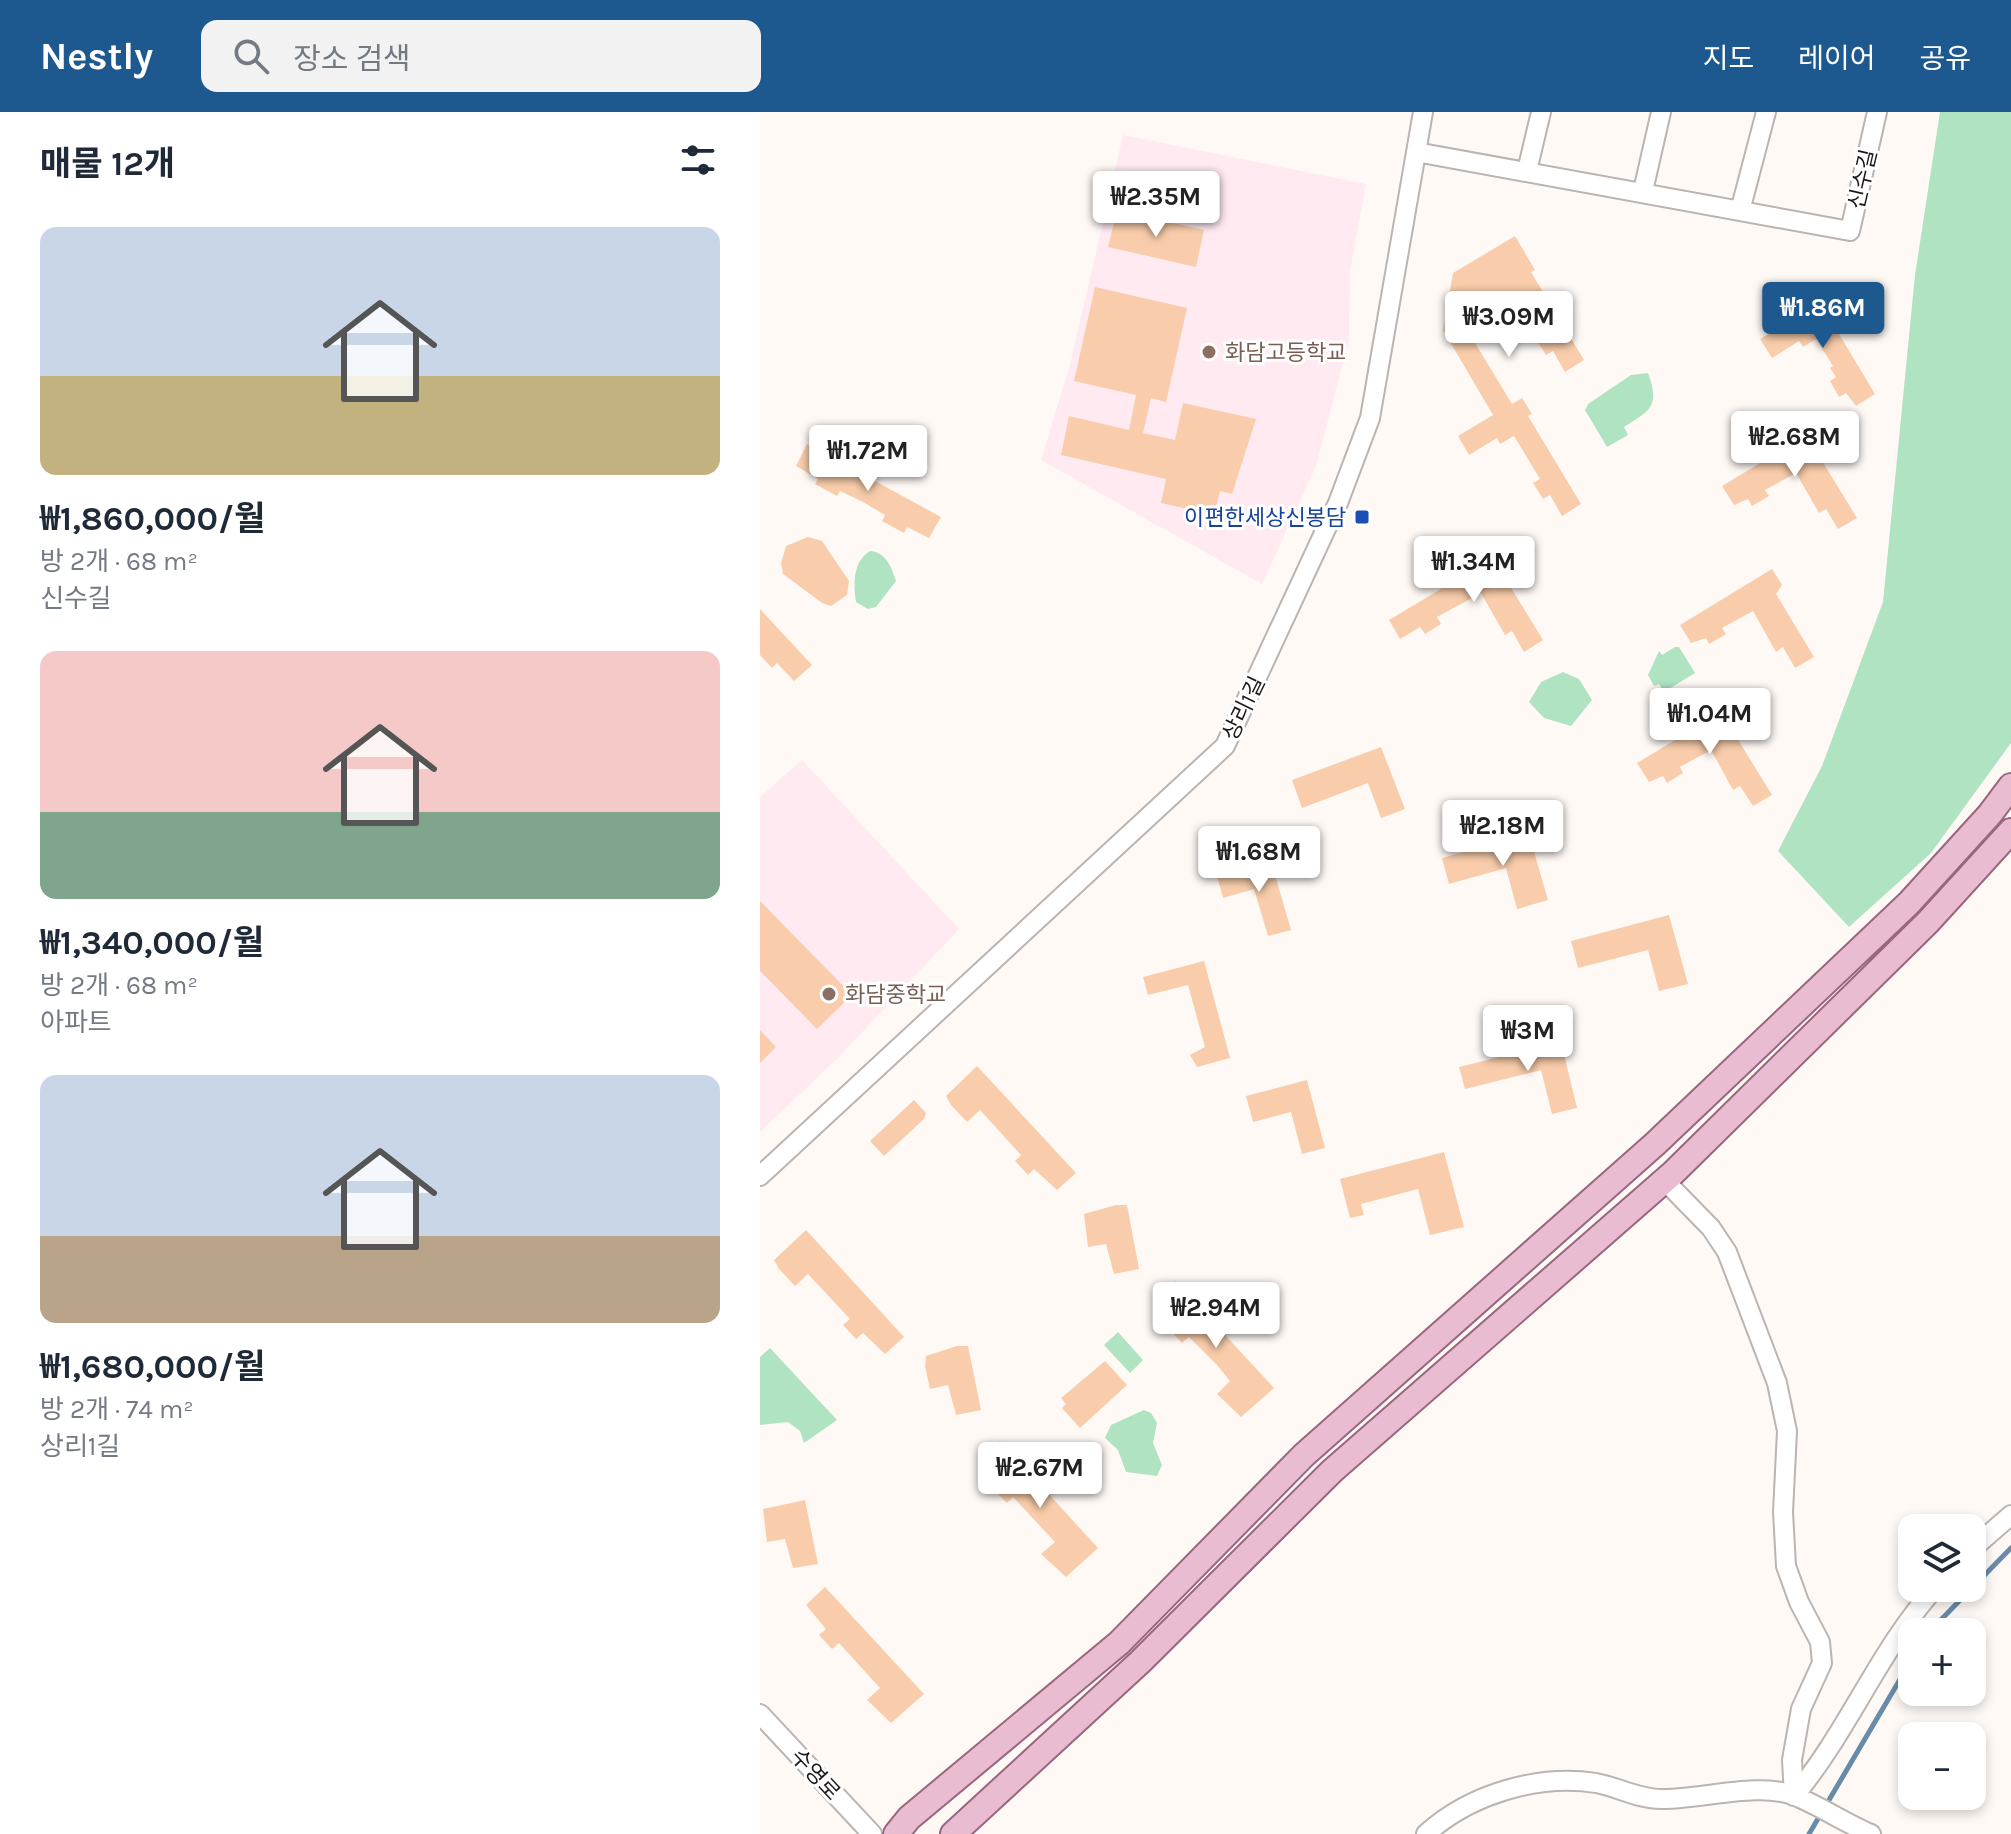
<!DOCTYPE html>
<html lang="ko">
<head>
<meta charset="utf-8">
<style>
  body { margin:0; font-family:Karla,"Noto Sans KR",sans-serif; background:#f2f2f3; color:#1f2937; height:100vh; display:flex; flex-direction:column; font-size:30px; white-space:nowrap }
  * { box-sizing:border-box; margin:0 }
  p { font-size:26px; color:#747a83 }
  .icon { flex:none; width:44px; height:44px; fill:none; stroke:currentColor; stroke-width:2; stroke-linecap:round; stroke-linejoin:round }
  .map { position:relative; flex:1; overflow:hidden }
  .side { display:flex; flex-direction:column; background:#fff; width:760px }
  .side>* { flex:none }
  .fabs { position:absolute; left:1138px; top:1402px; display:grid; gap:16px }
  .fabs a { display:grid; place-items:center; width:88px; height:88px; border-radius:16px; background:#fff; box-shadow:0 4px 12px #0003; font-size:40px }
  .price { position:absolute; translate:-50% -68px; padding:0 18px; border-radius:8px; background:#fff; color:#222; font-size:26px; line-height:52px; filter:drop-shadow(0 2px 4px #0008) }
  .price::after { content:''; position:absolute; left:50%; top:48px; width:24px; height:18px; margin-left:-12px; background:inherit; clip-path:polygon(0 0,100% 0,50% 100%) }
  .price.on { background:#1d598f; color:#fff }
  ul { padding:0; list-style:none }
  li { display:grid; align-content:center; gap:16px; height:424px; padding:0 40px }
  li span { display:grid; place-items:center; height:248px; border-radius:16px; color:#555 }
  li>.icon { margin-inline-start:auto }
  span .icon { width:144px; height:144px; fill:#fffc; stroke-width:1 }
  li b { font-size:34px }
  h2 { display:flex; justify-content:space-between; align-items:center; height:96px; padding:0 40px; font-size:34px }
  header { display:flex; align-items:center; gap:48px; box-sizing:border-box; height:112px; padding:0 40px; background:#1d598f; color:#fff }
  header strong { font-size:38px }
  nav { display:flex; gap:44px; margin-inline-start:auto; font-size:28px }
  .search { width:560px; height:72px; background:#f2f2f3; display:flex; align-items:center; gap:20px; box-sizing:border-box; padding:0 28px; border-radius:16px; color:#747a83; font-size:30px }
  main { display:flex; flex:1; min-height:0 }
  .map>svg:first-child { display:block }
  .education { fill:#ffeaf1 }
  .green { fill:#afe3c2 }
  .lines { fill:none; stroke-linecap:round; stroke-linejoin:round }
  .stream { stroke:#688baa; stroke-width:5 }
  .building { fill:#f9cdab }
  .minor-casing { stroke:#bbb4b0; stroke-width:22 }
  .major-casing { stroke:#98667d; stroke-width:28 }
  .minor { stroke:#fff; stroke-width:18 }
  .major { stroke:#e9bcd2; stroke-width:24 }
  .education-dot { fill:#8d6e63; stroke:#fff; stroke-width:3 }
  .transit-dot { fill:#1a4fb4; stroke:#fff; stroke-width:3 }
  .labels { text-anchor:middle; stroke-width:6; stroke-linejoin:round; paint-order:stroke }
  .street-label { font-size:22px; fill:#1c1918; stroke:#fff }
  .education-label { font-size:22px; fill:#785e54; stroke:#fff; text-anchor:start }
  .transit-label { font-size:22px; fill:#164399; stroke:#fff; text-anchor:end }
</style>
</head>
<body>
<header>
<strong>Nestly</strong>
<div class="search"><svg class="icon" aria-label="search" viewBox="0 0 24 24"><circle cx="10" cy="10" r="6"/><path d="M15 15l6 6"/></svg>장소 검색</div>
<nav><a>지도</a><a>레이어</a><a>공유</a></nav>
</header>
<main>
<section class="side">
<h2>매물 12개<svg class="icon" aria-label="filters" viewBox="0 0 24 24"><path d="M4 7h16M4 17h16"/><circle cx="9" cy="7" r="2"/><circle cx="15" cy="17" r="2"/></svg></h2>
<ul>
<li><span style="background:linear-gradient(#c9d6e8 60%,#c2b280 0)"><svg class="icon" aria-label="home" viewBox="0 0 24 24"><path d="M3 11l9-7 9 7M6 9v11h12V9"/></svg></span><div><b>₩1,860,000/월</b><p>방 2개 · 68 m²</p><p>신수길</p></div></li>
<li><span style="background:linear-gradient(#f6c9c9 65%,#7fa58c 0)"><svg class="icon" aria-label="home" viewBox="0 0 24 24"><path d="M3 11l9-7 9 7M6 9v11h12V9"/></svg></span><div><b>₩1,340,000/월</b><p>방 2개 · 68 m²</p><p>아파트</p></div></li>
<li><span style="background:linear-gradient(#c9d6e8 65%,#b9a48a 0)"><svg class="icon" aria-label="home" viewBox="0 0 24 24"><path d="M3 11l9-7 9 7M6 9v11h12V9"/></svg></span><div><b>₩1,680,000/월</b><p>방 2개 · 74 m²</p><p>상리1길</p></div></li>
</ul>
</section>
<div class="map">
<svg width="1251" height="1722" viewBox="0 0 1251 1722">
  <rect width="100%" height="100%" fill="#fff9f5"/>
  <path class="education" d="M 363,23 L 606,72 L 590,159 L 589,228 L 556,354 L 502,472 L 281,348 L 310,253 Z
    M 42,648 L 199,817 L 77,947 L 0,1020 L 0,685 Z"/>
  <path class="green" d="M 1180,0 L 1251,0 L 1251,631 L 1171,741 L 1089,815 L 1018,739 L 1062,654 L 1123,490 L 1155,163 Z
    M 888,261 C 900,294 891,298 864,315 L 868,323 L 847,335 L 825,298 L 828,292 L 871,263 Z
    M 110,439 C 126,440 132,456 136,469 L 116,495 L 108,497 L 96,490 C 93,472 93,449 110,439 Z
    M 915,535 L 919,535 L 935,561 L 904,580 L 899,572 L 894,574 L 888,563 L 899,539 L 902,543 Z
    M 803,560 L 819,567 L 832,588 L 811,614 L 784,606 L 769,590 L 781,570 Z
    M 358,1220 L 383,1248 L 370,1261 L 344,1233 Z
    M 10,1236 L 77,1308 L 44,1331 L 40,1319 L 28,1310 L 0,1313 L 0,1245 Z
    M 384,1298 L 391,1301 L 397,1311 L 393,1331 L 402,1353 L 397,1364 L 366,1360 L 358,1338 L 345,1326 L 351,1313 Z"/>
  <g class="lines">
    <path class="stream" d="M 1169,1520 L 1251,1436
      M 1049,1722 L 1152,1547"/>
  </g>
  <path class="building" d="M 357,98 L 444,118 L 436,155 L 348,135 Z
    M 755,124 L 775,158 L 771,160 L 824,248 L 805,260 L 793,239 L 786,243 L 776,227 L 783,223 L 757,179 L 744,188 L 740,182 L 700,206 L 752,292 L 762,286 L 772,302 L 768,304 L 821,392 L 802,404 L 790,383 L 783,387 L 773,371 L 780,367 L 754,324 L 740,332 L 737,326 L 709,343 L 698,324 L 733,303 L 683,218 L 693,161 Z
    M 335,175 L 427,196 L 406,290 L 391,286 L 383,321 L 415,328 L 423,291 L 496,307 L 472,382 L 460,379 L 454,403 L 401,391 L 406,367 L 301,343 L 309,304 L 369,318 L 376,283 L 314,269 Z
    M 1064,189 L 1074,205 L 1070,207 L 1115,282 L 1096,294 L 1086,281 L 1079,285 L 1070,269 L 1076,265 L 1070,256 L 1073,254 L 1056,227 L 1043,235 L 1039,229 L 1012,246 L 1000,227 Z
    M 1055,318 L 1065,334 L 1059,344 L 1097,406 L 1078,417 L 1066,397 L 1059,401 L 1036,361 L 1005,378 L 1009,384 L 992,394 L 988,387 L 974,393 L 962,374 Z
    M 47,332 L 181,405 L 169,426 L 147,415 L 144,421 L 122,409 L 125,403 L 103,390 L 80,379 L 77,384 L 55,372 L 58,367 L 36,354 Z
    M 48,425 L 62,429 L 89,469 L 87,483 L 71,494 L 62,491 L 23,462 L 21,451 L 26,434 Z
    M 741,441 L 751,457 L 745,466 L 783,528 L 764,540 L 752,519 L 745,523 L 721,481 L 677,505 L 681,512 L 665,522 L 660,515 L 640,527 L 629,508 Z
    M 1012,457 L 1022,473 L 1016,482 L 1054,545 L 1035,556 L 1023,535 L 1016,540 L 993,499 L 962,516 L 966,522 L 949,532 L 946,526 L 931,531 L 920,513 Z
    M 0,497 L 52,553 L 34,569 L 17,551 L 12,556 L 0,543 Z
    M 970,595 L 980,612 L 974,621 L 1012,683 L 993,694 L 980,674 L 973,678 L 951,638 L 920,655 L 923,661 L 907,671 L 903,664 L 889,670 L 877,651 Z
    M 621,635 L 645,697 L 621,706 L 608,671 L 542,696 L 532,668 Z
    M 769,722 L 788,788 L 757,797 L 746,756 L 689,772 L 682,746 Z
    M 511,749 L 531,818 L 508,824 L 494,777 L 463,786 L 457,764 Z
    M 0,789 L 92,883 L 57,917 L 0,859 Z
    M 909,803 L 928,872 L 899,879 L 888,838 L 818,856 L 811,829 Z
    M 444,849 L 470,946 L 437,955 L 430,943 L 445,935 L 428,873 L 388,883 L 383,865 Z
    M 0,918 L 16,935 L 0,951 Z
    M 801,930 L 817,996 L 792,1002 L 781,958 L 705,977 L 699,955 Z
    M 217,954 L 316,1061 L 297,1078 L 274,1057 L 268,1063 L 255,1049 L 261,1043 L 220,998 L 207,1010 L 191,993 L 186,984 Z
    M 547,968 L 565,1036 L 542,1042 L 531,1000 L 493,1010 L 486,984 Z
    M 154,988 L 166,1001 L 164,1007 L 124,1044 L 110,1029 Z
    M 684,1040 L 704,1115 L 670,1123 L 658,1077 L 601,1092 L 604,1103 L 590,1106 L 580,1067 Z
    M 356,1093 L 367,1093 L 379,1157 L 354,1162 L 346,1132 L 328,1135 L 324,1102 Z
    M 46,1118 L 144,1225 L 125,1242 L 103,1221 L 96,1227 L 83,1213 L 90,1207 L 48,1162 L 35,1174 L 19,1157 L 14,1148 Z
    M 415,1169 L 514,1276 L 481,1305 L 457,1282 L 470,1269 L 457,1253 L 429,1225 L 422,1231 L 409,1217 L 416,1210 L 396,1186 Z
    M 197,1234 L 208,1234 L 221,1298 L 196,1303 L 188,1273 L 170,1277 L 165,1254 L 166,1244 Z
    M 345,1249 L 367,1273 L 320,1316 L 302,1296 L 306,1292 L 301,1286 Z
    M 240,1329 L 338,1436 L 306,1465 L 281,1442 L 295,1430 L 253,1385 L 247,1391 L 233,1377 L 240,1371 L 221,1347 Z
    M 45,1388 L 58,1452 L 33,1456 L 25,1427 L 7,1430 L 3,1397 Z
    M 65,1475 L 164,1582 L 131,1611 L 107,1588 L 120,1576 L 79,1531 L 72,1537 L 59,1523 L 66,1517 L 46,1493 Z"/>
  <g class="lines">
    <defs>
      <path id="minor" d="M 656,40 L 1090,119 L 1117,0
        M 767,59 L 781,0
        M 883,79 L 901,0
        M 980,99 L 1006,0
        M 0,1064 L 465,634 L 578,391 L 610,306 L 663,0
        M 905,1069 L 951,1116 L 967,1140 L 1017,1271 L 1027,1319 L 1023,1400 L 1026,1454 L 1039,1490 L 1060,1530 L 1062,1551 L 1041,1597 L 1032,1648 L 1034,1684
        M 1212,1437 L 1251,1403
        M 0,1602 L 112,1722
        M 1034,1684 C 1088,1620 1119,1538 1175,1476
        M 666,1722 C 710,1682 778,1662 836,1671 C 858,1675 878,1687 901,1687 C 939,1688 1000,1669 1035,1684 C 1060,1694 1085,1711 1111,1722"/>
      <path id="major" d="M 136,1722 L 149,1706 L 359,1531 L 544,1343 L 895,1032 L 1149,791 L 1230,702 L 1251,674
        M 193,1722 L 380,1550 L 572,1359 L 913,1061 L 1168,810 L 1251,719"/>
    </defs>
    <use href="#minor" class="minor-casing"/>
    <use href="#major" class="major-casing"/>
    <use href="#minor" class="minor"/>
    <use href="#major" class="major"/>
  </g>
  <g class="education-dot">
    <circle cx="449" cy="240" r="8"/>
    <circle cx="69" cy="882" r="8"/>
  </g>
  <rect class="transit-dot" x="594" y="397" width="16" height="16" rx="4"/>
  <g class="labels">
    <g class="street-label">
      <text transform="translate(1102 67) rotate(-77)" y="8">신수길</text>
      <text transform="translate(483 596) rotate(-64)" y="8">상리1길</text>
      <text transform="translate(56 1662) rotate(47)" y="8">수영로</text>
    </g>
    <g class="education-label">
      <text x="465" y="248">화담고등학교</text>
      <text x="85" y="890">화담중학교</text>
    </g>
    <g class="transit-label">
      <text x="586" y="413">이편한세상신봉담</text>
    </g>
  </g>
</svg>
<div class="fabs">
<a><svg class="icon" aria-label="layers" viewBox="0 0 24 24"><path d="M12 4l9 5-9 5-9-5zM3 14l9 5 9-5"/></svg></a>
<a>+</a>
<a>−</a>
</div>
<b class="price" style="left:396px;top:127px">₩2.35M</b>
<b class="price on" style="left:1063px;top:238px">₩1.86M</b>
<b class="price" style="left:749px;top:247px">₩3.09M</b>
<b class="price" style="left:1035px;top:367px">₩2.68M</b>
<b class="price" style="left:108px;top:381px">₩1.72M</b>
<b class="price" style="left:714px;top:492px">₩1.34M</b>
<b class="price" style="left:950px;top:644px">₩1.04M</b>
<b class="price" style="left:743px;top:756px">₩2.18M</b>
<b class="price" style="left:499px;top:782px">₩1.68M</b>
<b class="price" style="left:768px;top:961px">₩3M</b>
<b class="price" style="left:456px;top:1238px">₩2.94M</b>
<b class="price" style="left:280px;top:1398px">₩2.67M</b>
</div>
</main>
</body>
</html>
